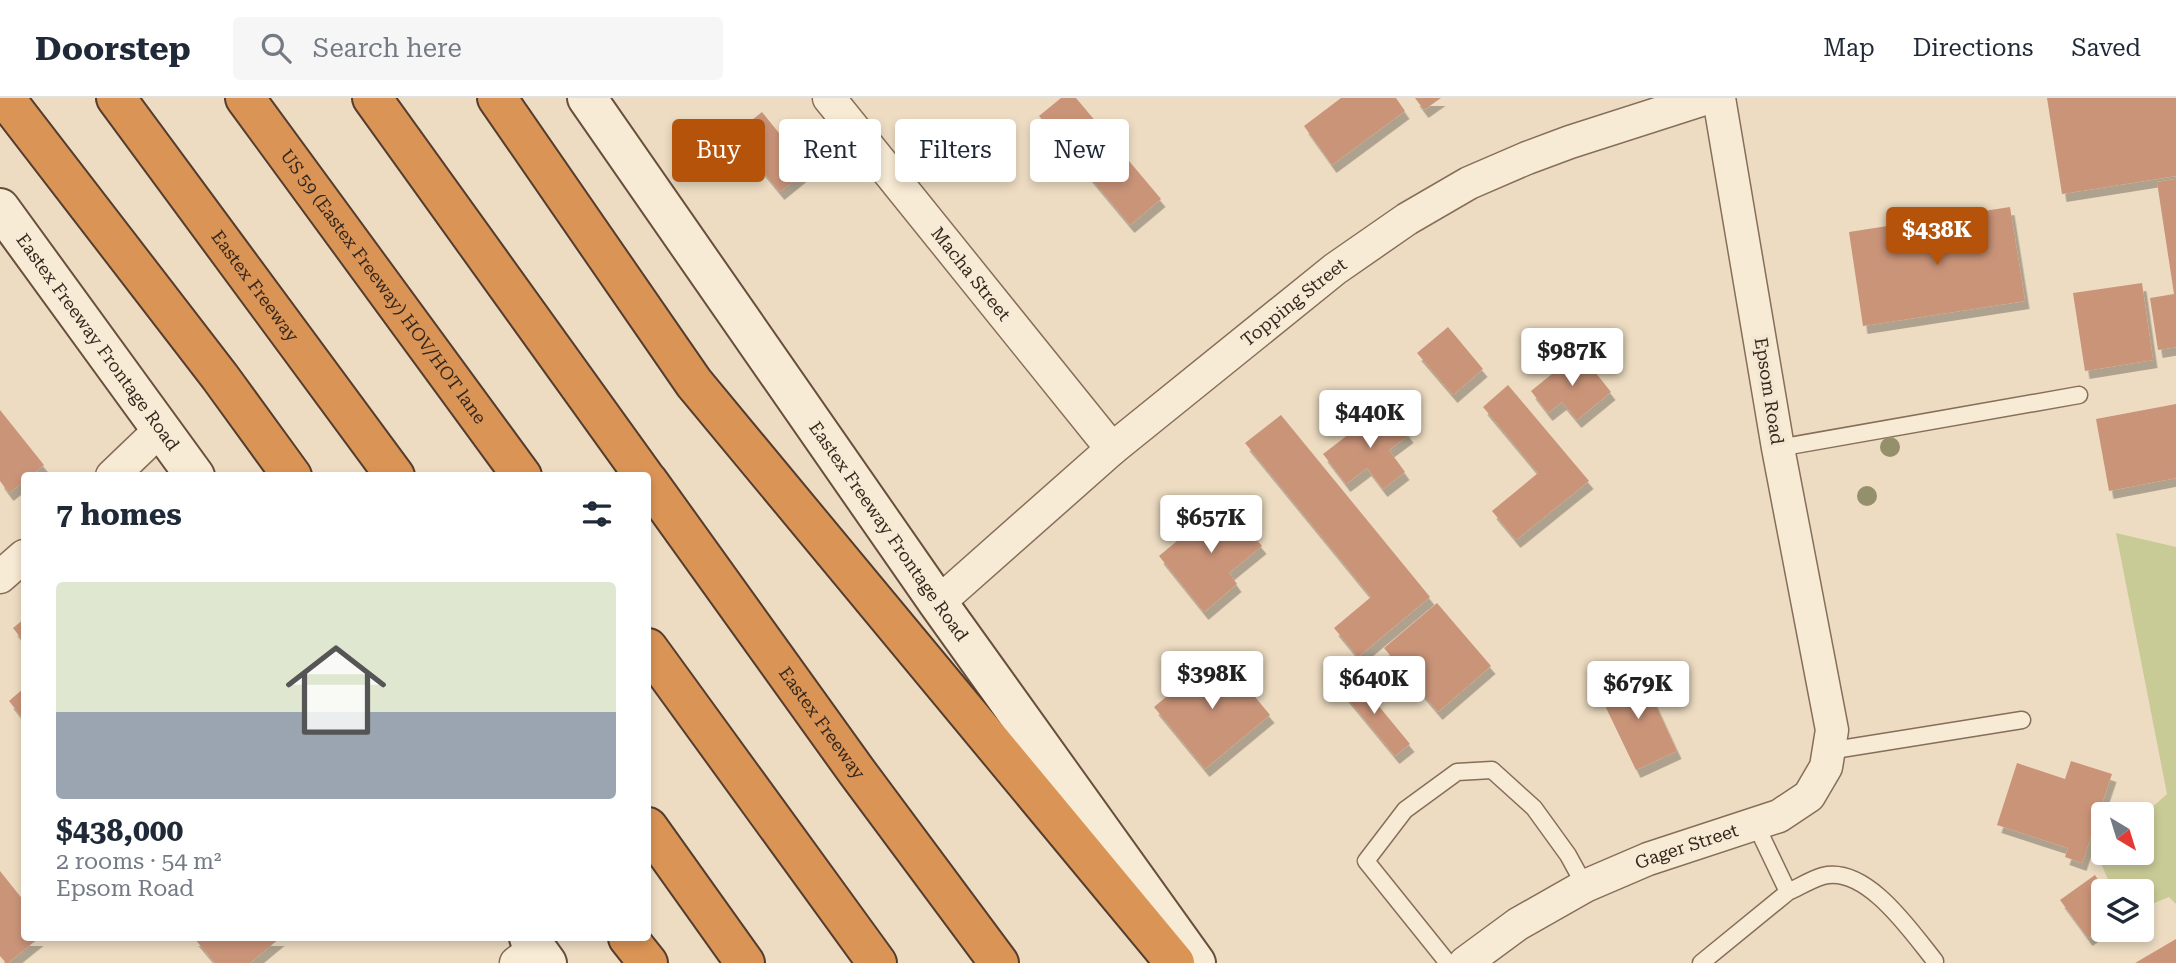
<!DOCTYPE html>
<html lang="en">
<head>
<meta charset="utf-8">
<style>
  body { margin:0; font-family:"Roboto Serif",serif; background:#f6f6f7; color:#1f2937; height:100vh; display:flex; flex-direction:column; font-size:26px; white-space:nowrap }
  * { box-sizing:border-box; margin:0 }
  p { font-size:23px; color:#747a83 }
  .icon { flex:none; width:38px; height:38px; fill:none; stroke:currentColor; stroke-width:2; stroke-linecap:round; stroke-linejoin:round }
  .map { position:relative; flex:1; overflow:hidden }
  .sheet { position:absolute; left:21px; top:374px; width:630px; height:469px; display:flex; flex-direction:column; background:#fff; border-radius:7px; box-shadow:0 4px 10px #0003 }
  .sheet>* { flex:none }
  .guide { position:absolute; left:672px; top:21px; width:665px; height:63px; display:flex; gap:14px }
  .needle { width:46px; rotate:142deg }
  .controls { position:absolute; left:2091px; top:704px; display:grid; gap:14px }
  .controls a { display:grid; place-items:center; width:63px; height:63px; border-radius:7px; background:#fff; box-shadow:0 4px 10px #0003; font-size:35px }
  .price { position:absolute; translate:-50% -60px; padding:0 16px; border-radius:7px; background:#fff; color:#222; font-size:23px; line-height:46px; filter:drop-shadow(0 2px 4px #0008) }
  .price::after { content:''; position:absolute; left:50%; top:42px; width:21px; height:16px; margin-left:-10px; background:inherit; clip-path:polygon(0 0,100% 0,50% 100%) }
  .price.selected { background:#b45309; color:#fff }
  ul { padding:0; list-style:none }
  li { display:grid; align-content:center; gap:14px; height:371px; padding:0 35px }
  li+li { border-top:2px solid #e0e1e3 }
  li span { display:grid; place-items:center; height:217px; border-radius:7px; color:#555 }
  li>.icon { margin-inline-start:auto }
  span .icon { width:126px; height:126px; fill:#fffc; stroke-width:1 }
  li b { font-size:30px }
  h2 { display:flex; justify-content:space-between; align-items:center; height:84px; padding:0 35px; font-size:30px }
  .tag { padding:0 24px; border-radius:7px; background:#fff; box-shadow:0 4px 10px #0003; font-size:24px; line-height:63px }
  .tag.selected { background:#b45309; color:#fff }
  header { display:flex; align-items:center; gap:42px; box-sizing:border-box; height:98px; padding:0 35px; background:#fff; border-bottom:2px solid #e0e1e3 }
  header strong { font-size:33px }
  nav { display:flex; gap:38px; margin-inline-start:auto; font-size:24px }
  .search { width:490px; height:63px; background:#f6f6f7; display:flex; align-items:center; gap:18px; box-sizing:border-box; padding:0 24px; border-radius:7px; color:#747a83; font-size:26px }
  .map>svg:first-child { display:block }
  .green { fill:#c9cb97 }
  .building { fill:#ca9479; filter:url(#shadow) }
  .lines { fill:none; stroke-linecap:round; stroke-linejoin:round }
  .lane-casing { stroke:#866e5a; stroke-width:19 }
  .street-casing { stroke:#866e5a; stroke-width:35 }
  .secondary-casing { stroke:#684f3d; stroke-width:42 }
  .highway-casing { stroke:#543d2e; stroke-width:42 }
  .lane { stroke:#f8ebd5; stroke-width:16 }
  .street { stroke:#f8ebd5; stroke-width:32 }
  .secondary { stroke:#f8ebd5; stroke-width:38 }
  .highway { stroke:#da9455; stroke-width:38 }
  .tree { fill:#94906c }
  .labels { text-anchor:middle; stroke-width:7; stroke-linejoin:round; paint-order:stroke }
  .street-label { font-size:18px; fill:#36281e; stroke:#f4e7d2 }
</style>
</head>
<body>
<header>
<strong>Doorstep</strong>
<div class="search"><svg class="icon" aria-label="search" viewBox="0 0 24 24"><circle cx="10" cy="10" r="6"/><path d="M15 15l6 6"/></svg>Search here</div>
<nav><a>Map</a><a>Directions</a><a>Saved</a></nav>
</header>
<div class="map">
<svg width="2176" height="865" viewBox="0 0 2176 865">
  <defs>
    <filter id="shadow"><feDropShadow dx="4.5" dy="8" stdDeviation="0" flood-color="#0004"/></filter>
  </defs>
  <rect width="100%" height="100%" fill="#eddcc2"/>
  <path class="green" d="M 2116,435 L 2176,449 L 2176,806 L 2169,799 L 2142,810 L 2142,793 L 2113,793 L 2097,756 L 2103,750 L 2104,754 L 2142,754 L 2142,718 L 2167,696 Z"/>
  <path class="building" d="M 1061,0 L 1076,0 L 1161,101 L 1130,127 L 1039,18 Z
    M 1341,0 L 1396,0 L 1405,13 L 1332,67 L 1304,28 Z
    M 1415,0 L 1441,0 L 1424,12 Z
    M 2047,0 L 2176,0 L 2176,78 L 2062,96 Z
    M 762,14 L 808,71 L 780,94 L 733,37 Z
    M 2176,81 L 2176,249 L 2158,252 L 2150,200 L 2174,196 L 2157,84 Z
    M 2010,109 L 2025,203 L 1863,228 L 1849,134 Z
    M 2142,185 L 2153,262 L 2085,273 L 2073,195 Z
    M 1448,229 L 1483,271 L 1453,297 L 1417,255 Z
    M 1579,254 L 1611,294 L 1577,322 L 1562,304 L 1548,315 L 1531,293 Z
    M 1508,287 L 1589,383 L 1516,442 L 1492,413 L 1538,375 L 1483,309 Z
    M 2176,306 L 2176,380 L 2109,393 L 2096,321 Z
    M 1387,307 L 1409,337 L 1389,352 L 1405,374 L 1383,391 L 1367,370 L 1346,386 L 1323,356 Z
    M 0,312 L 44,367 L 30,378 L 24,378 L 24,383 L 9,395 L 0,383 Z
    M 1281,317 L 1430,499 L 1358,559 L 1334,530 L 1371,499 L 1245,345 Z
    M 1225,403 L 1262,448 L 1229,475 L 1237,486 L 1204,514 L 1159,458 Z
    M 1437,505 L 1491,568 L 1438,614 L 1384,550 Z
    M 24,521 L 24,544 L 13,530 Z
    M 1219,555 L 1270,617 L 1205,671 L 1154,609 Z
    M 1640,573 L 1677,653 L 1636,672 L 1598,593 Z
    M 1354,578 L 1410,646 L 1395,658 L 1339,590 Z
    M 24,590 L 24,622 L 9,603 Z
    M 2071,663 L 2112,676 L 2082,765 L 2065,759 L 2068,750 L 1997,727 L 2017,665 L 2065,681 Z
    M 0,773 L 24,803 L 24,840 L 39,840 L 8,865 L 6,865 L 0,858 Z
    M 2095,777 L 2105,793 L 2104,793 L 2104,829 L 2088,840 L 2060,802 Z
    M 194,840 L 280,840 L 250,865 L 215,865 Z
    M 2176,841 L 2176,865 L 2135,865 Z"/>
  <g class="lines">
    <defs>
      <path id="lane" d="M 1778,350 L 2079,297
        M 1828,653 L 2022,622
        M 1788,794 C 1799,789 1812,781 1823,778 C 1867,767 1912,835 1935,863
        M 1448,865 L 1366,763 L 1405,712 L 1457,674 L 1492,672 L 1534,710 L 1568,757 L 1585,788
        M 1701,865 L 1788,794 L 1756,727"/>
      <g id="street">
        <path id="s1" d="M 829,0 L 1112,351"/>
        <path d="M 112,378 L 161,331"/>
        <path d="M 0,479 L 24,458"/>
        <path id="s2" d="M 938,505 L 1112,351 L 1335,171 L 1407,121 L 1469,85 L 1527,60 L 1570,44 L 1707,0"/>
        <path d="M 516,865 L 536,849"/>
        <path id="s3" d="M 1465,865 L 1518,826 L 1585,788 L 1648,761 L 1779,718 L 1809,698 L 1826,669 L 1832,632 L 1778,350 L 1719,0"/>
      </g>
      <g id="secondary">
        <path id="s4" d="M 587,0 L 938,505 L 1196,865"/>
        <path id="s5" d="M 0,110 L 195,378"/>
        <path d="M 529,840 L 547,865"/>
      </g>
      <g id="highway">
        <path d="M 5,0 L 220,279 L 292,378"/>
        <path id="s6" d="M 116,0 L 395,378"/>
        <path id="s7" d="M 245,0 L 522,378"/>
        <path d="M 372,0 L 644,378"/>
        <path d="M 497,0 L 694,285 L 1175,865"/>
        <path id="s8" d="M 648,383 L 857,674 L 999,865"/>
        <path d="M 648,550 L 877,865"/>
        <path d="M 648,729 L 745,865"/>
        <path d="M 628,840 L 648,865"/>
      </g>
    </defs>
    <use href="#lane" class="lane-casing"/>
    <use href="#street" class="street-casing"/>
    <use href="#secondary" class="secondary-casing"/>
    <use href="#highway" class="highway-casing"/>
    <use href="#lane" class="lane"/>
    <use href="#street" class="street"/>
    <use href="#secondary" class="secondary"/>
    <use href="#highway" class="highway"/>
  </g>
  <g class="tree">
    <circle cx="1890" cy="349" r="10"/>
    <circle cx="1867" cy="398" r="10"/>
  </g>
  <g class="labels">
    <g class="street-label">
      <text dy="6" stroke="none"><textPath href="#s1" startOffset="226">Macha Street</textPath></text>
      <text dy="6" stroke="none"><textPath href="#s6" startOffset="234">Eastex Freeway</textPath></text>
      <text dy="6" stroke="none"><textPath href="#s7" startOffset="234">US 59 (Eastex Freeway) HOV/HOT lane</textPath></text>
      <text dy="6" stroke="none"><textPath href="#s2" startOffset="466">Topping Street</textPath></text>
      <text dy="6" stroke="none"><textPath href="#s5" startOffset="166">Eastex Freeway Frontage Road</textPath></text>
      <text transform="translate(1769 293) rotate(81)" y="6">Epsom Road</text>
      <text dy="6" stroke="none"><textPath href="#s4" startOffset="528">Eastex Freeway Frontage Road</textPath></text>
      <text dy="6" stroke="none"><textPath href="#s8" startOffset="298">Eastex Freeway</textPath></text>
      <text dy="6" stroke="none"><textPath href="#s3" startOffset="252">Gager Street</textPath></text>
    </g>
  </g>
</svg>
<div class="controls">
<a><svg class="needle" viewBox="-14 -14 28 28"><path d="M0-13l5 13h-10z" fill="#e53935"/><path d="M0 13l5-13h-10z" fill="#747a83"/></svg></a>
<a><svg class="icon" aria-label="layers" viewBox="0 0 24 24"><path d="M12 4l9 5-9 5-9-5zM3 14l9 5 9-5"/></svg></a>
</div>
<b class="price selected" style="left:1937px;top:169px">$438K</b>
<b class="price" style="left:1572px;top:290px">$987K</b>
<b class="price" style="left:1370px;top:352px">$440K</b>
<b class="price" style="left:1211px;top:457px">$657K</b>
<b class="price" style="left:1212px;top:613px">$398K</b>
<b class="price" style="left:1374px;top:618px">$640K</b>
<b class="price" style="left:1638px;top:623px">$679K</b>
<div class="guide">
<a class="tag selected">Buy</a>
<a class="tag">Rent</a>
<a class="tag">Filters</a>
<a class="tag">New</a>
</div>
<section class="sheet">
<h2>7 homes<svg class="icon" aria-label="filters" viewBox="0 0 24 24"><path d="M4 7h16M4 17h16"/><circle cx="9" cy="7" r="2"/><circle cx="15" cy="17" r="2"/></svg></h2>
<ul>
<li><span style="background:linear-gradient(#dfe7d0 60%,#9aa5b1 0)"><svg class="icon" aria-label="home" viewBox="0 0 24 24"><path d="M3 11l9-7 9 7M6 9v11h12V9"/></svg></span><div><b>$438,000</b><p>2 rooms · 54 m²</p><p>Epsom Road</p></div></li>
</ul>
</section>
</div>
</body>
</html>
